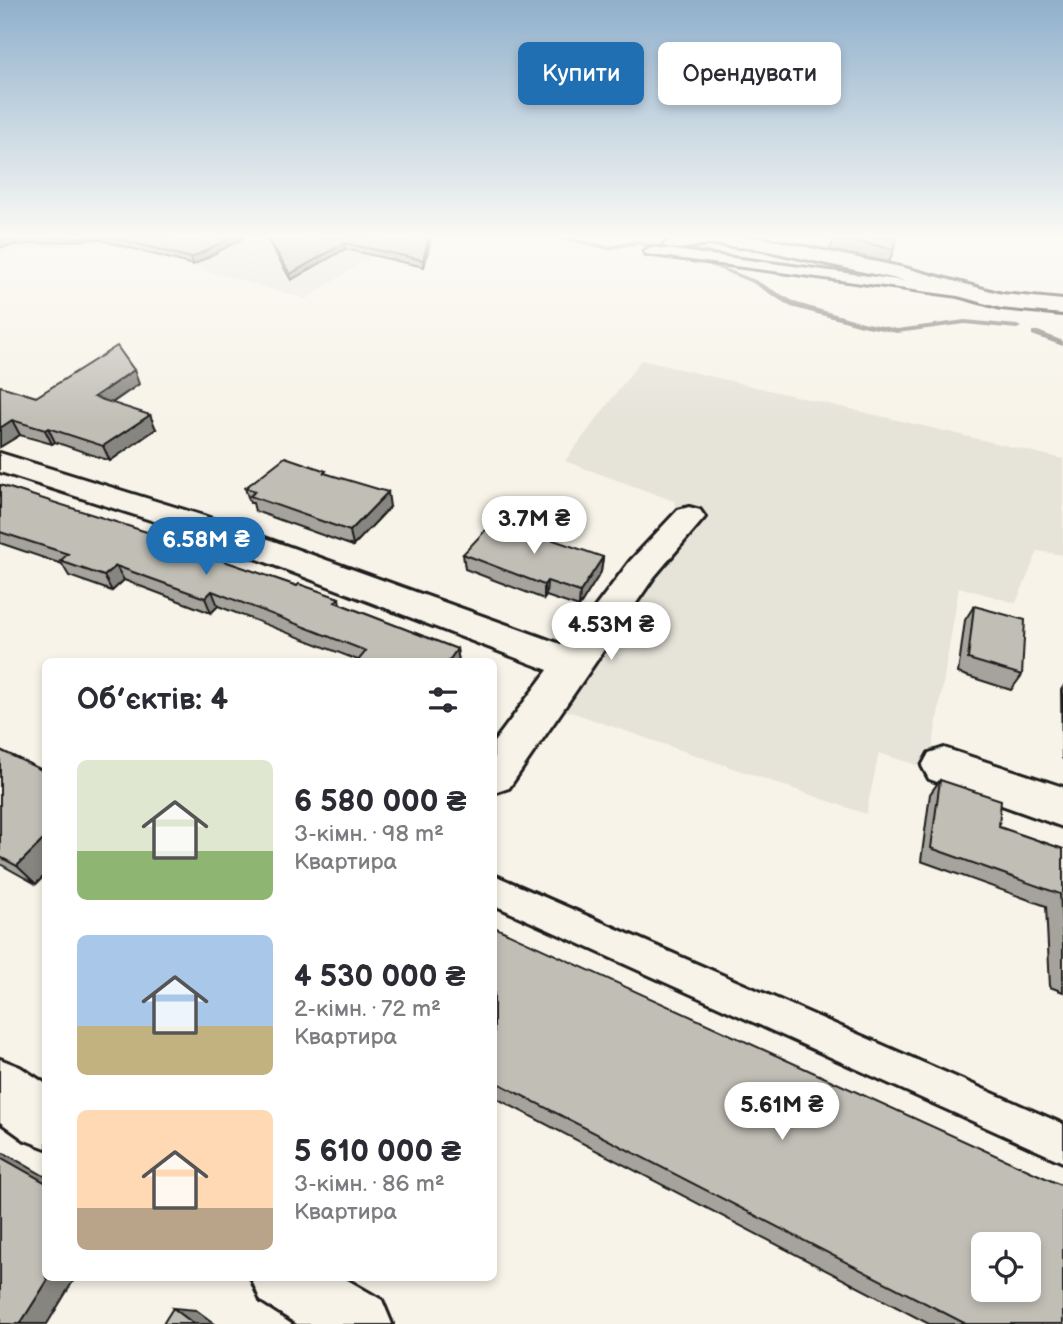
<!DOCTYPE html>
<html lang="uk">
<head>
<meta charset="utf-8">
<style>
  body { margin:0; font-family:"Balsamiq Sans",sans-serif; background:#f2f2f3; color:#2b2b33; height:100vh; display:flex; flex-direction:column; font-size:26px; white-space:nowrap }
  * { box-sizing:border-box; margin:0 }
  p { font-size:23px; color:#7c7c81 }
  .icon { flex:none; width:38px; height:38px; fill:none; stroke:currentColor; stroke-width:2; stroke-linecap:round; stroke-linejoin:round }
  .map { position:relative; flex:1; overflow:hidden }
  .drawer { position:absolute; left:42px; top:658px; width:455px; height:623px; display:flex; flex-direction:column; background:#fff; border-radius:10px; box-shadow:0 4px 10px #0003 }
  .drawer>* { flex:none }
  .hud { position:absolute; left:518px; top:42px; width:439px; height:63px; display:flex; gap:14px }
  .tools { position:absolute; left:971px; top:1232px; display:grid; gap:14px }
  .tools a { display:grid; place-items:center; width:70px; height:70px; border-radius:10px; background:#fff; box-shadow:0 4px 10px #0003; font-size:35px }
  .price { position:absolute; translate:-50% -60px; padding:0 16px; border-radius:24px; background:#fff; color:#222; font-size:23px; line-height:46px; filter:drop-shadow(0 2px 4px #0008) }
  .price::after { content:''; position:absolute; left:50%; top:42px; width:21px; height:16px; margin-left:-10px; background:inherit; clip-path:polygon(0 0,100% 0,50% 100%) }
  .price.current { background:#1f6fb2; color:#fff }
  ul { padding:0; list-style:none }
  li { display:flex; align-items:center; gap:21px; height:175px; padding:0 35px }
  li span { display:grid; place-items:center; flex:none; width:196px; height:140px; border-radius:10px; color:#555 }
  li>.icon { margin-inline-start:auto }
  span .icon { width:84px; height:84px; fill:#fffc; stroke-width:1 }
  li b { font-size:30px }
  h2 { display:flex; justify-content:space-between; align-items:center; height:84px; padding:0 35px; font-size:30px }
  .chip { padding:0 24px; border-radius:10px; background:#fff; box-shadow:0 4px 10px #0003; font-size:24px; line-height:63px }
  .chip.current { background:#1f6fb2; color:#fff }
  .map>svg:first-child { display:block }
  .built { fill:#e6e3d9 }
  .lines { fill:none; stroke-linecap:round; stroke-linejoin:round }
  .stream { fill:#72716c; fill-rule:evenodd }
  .lane-casing { stroke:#1c1c1c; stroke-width:6 }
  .street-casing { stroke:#1c1c1c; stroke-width:6 }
  .lane { fill:#f7f3e8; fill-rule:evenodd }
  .street { fill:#f7f3e8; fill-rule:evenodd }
  .wall { fill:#a5a39c; stroke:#1c1c1c; stroke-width:2 }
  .shaded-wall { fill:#86857f; stroke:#1c1c1c; stroke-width:2 }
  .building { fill:#c0beb5; stroke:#1c1c1c; stroke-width:2; fill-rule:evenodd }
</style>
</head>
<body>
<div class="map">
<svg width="1063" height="1324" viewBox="0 0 1063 1324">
  <rect width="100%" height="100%" fill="#f7f3e8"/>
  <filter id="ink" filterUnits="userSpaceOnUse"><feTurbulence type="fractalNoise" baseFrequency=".0143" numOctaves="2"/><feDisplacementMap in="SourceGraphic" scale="14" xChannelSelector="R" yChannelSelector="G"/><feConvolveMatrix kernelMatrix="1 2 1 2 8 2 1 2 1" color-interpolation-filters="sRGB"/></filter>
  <g filter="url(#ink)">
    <path class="built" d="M 0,237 L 401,237 L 306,299 L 99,240 L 0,254 Z
      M 641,360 L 1063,459 L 1063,555 L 1038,551 L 1016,603 L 959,587 L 929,769 L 879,753 L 866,814 L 559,708 L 683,534 L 674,501 L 565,461 Z"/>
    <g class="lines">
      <path class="stream" d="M 554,237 L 566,237 L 608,246 L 639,240 L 667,252 L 662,253 L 638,244 L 608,250 Z
        M 689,254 L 755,280 L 797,303 L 863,322 L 897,329 L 965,320 L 1017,325 L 1021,327 L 1017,329 L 965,324 L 897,333 L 862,326 L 791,307 L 751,282 L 687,257 L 687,255 Z
        M 1032,331 L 1038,331 L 1063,341 L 1063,346 L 1032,335 Z"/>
      <defs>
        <path id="lane" d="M 702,237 L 754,239 L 760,243 C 750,252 725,244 711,244 C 697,244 674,254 663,245 L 669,241 Z
          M 651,247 L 966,289 L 973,293 L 966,297 L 646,254 L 644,251 Z
          M 494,875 L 1063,1124 L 1063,1162 L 494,905 Z"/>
        <path id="street" d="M 719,237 L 758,237 L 905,268 L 1002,294 L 1063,300 L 1063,314 L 1001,308 L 901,280 L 722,241 Z
          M 0,453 L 201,515 L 566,646 L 630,561 L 678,510 L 689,507 L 700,510 L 705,517 L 654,577 L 509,788 L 494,793 L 494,742 L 548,670 L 179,529 L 0,472 Z
          M 944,748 L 1063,787 L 1063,827 L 929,779 L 922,766 L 929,753 Z
          M 0,1059 L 20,1067 L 46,1084 L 46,1148 L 25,1140 L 0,1122 Z
          M 251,1278 L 344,1278 L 382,1300 L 392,1324 L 297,1324 L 261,1301 Z"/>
      </defs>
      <use href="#lane" class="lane-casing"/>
      <use href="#street" class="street-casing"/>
      <use href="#lane" class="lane"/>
      <use href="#street" class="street"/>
    </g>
    <path class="wall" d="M 0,237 L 245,237 L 193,265 L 97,239 L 16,245 L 0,247 Z
      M 266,237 L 430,237 L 430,242 L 424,267 L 345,249 L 291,280 Z
      M 834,237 L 894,249 L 889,262 L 830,250 Z
      M 139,384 L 112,403 L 156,429 L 110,461 L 55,442 L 52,444 L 20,435 L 0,447 L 0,386 L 36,397 Z
      M 327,474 L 390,507 L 353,546 L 255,511 L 253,503 L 250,503 L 245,488 Z
      M 0,485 L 297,586 L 339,598 L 340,604 L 457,649 L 459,662 L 357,662 L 358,660 L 218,606 L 211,613 L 124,580 L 112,591 L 69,576 L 62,564 L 0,543 Z
      M 463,554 L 603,557 L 601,572 L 579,607 L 546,596 L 544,599 L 465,569 Z
      M 974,606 L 1022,675 L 1011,690 L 958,673 L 965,620 Z
      M 1063,687 L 1063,759 L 1062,758 L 1061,690 Z
      M 0,750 L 46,772 L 46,874 L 36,884 L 0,864 Z
      M 940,780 L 999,827 L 1063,849 L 1063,992 L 1050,987 L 1046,906 L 921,861 L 930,794 Z
      M 494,927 L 1063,1324 L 929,1324 L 494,1097 Z"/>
    <path class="shaded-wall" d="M 232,237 L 245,237 L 193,265 L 191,258 Z
      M 429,237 L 430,242 L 424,267 L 423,260 Z
      M 13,238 L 16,245 L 0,247 L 0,240 Z
      M 344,243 L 345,249 L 291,280 L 290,274 Z
      M 134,370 L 139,384 L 100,411 L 94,397 Z
      M 150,415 L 156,429 L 110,461 L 103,446 Z
      M 12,420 L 20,435 L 0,447 L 0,428 Z
      M 48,428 L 55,442 L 52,444 L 45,430 Z
      M 388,492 L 390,507 L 353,546 L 350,531 Z
      M 603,557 L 601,572 L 579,607 L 580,592 Z
      M 116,566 L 124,580 L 112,591 L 104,576 Z
      M 547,581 L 546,596 L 544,599 L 544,585 Z
      M 212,591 L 218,606 L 211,613 L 205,598 Z
      M 457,649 L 459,662 L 448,662 Z
      M 46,837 L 46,874 L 36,884 L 17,866 Z
      M 0,1152 L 6,1154 L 46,1177 L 46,1183 L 0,1157 Z
      M 49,1278 L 75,1278 L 47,1324 L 20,1324 Z
      M 173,1308 L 196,1310 L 215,1324 L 194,1324 Z"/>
    <path class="building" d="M 0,237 L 32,237 L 0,240 Z
      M 112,237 L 232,237 L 191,258 Z
      M 268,237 L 429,237 L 423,260 L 344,243 L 290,274 Z
      M 834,237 L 896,237 L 894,249 Z
      M 117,346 L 134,370 L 94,397 L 150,415 L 103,446 L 48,428 L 45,430 L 12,420 L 0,428 L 0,386 L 36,397 Z
      M 285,457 L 326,471 L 324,473 L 388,492 L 350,531 L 250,496 L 256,491 L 245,488 Z
      M 0,485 L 153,534 L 151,536 L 297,586 L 299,584 L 339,598 L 335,602 L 457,649 L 448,662 L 357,662 L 366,651 L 212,591 L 205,598 L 116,566 L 104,576 L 60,561 L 68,554 L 0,532 Z
      M 495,520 L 603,557 L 580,592 L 547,581 L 544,585 L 463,554 Z
      M 974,606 L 1025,620 L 1022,675 L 968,659 Z
      M 0,750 L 46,772 L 46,837 L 17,866 L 0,857 Z
      M 940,780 L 1001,800 L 999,827 L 1063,849 L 1063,944 L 1060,894 L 931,848 Z
      M 494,927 L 1063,1186 L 1063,1324 L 966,1324 L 494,1081 ZM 984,1244 L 1029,1244 L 1029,1290 L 984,1290 Z
      M 0,1157 L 46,1183 L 46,1278 L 49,1278 L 20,1324 L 0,1324 Z
      M 173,1308 L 194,1324 L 163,1324 Z"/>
  </g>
  <linearGradient id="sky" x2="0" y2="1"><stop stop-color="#90b0cc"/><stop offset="0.56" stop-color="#fbfaf5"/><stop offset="1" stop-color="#fbfaf5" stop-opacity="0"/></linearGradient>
  <rect width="1063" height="422" fill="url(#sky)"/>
</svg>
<div class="tools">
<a><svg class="icon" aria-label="locate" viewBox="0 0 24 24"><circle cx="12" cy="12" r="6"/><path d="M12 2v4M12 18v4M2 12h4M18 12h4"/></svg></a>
</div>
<b class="price" style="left:534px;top:556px">3.7M ₴</b>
<b class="price current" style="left:206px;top:577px">6.58M ₴</b>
<b class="price" style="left:611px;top:662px">4.53M ₴</b>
<b class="price" style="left:782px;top:1142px">5.61M ₴</b>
<div class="hud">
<a class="chip current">Купити</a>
<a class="chip">Орендувати</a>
</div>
<section class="drawer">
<h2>Об’єктів: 4<svg class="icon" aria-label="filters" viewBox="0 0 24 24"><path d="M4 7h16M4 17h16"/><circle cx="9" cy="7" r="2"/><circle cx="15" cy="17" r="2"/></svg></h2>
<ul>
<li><span style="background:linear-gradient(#dfe7d0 65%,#8fb573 0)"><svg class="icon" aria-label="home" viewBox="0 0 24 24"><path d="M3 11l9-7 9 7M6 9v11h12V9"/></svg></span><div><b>6 580 000 ₴</b><p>3-кімн. · 98 m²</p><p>Квартира</p></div></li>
<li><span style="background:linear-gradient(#a9c7e8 65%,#c2b280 0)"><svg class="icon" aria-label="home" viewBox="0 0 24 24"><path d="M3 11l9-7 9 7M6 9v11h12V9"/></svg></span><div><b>4 530 000 ₴</b><p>2-кімн. · 72 m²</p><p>Квартира</p></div></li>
<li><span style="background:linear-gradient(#ffd9b3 70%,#b9a48a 0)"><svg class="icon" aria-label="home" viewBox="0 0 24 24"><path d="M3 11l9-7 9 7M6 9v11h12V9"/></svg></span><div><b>5 610 000 ₴</b><p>3-кімн. · 86 m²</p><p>Квартира</p></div></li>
</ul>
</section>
</div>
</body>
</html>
